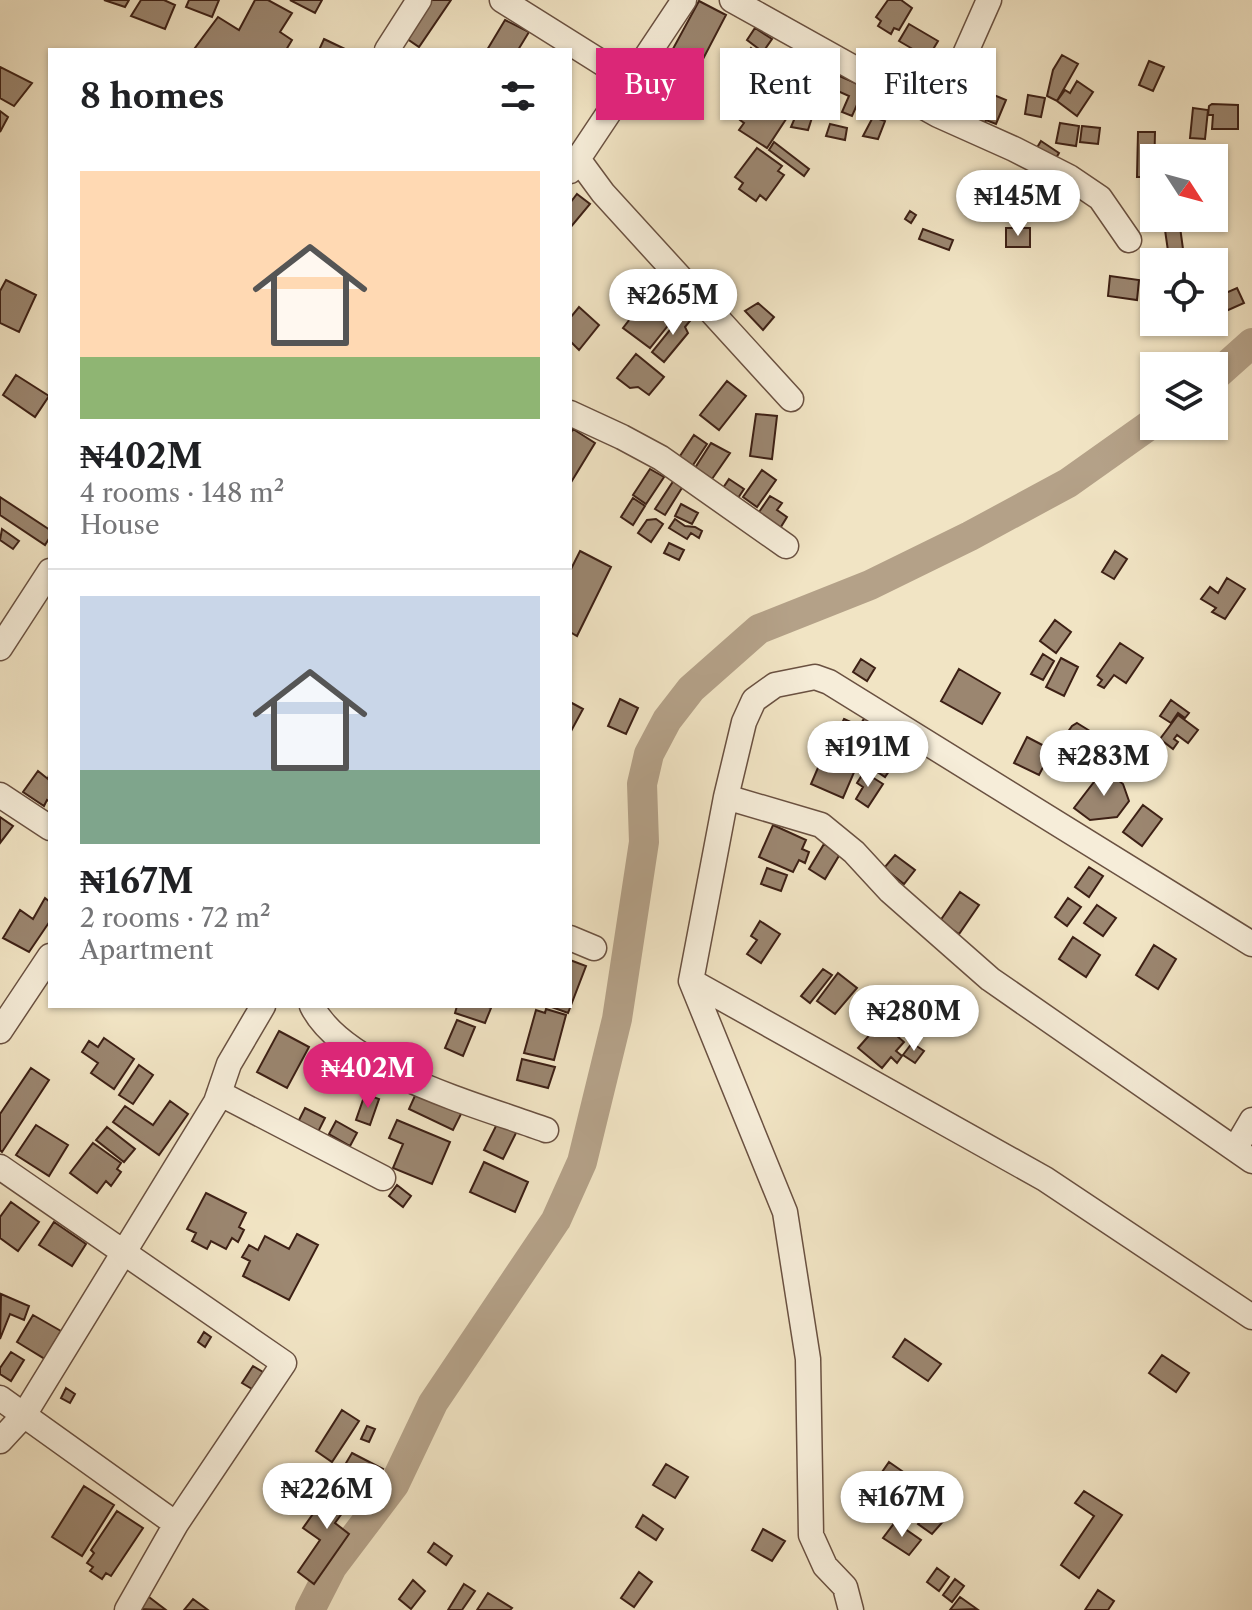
<!DOCTYPE html>
<html lang="en">
<head>
<meta charset="utf-8">
<style>
  body { margin:0; font-family:"Libre Caslon Text",serif; background:#f6f6f6; color:#202124; height:100vh; display:flex; flex-direction:column; font-size:30px; white-space:nowrap }
  * { box-sizing:border-box; margin:0 }
  p { font-size:26px; color:#757577 }
  .icon { flex:none; width:44px; height:44px; fill:none; stroke:currentColor; stroke-width:2; stroke-linecap:round; stroke-linejoin:round }
  .map { position:relative; flex:1; overflow:hidden }
  .sheet { position:absolute; left:48px; top:48px; width:524px; height:960px; display:flex; flex-direction:column; background:#fff; border-radius:0px; box-shadow:0 2px 6px #0004 }
  .sheet>* { flex:none }
  .guide { position:absolute; left:596px; top:48px; width:536px; height:72px; display:flex; gap:16px }
  .needle { width:52px; rotate:126deg }
  .controls { position:absolute; left:1140px; top:144px; display:grid; gap:16px }
  .controls a { display:grid; place-items:center; width:88px; height:88px; border-radius:0px; background:#fff; box-shadow:0 2px 6px #0004; font-size:40px }
  .price { position:absolute; translate:-50% -68px; padding:0 18px; border-radius:28px; background:#fff; color:#222; font-size:26px; line-height:52px; filter:drop-shadow(0 2px 4px #0008) }
  .price::after { content:''; position:absolute; left:50%; top:48px; width:24px; height:18px; margin-left:-12px; background:inherit; clip-path:polygon(0 0,100% 0,50% 100%) }
  .price.selected { background:#db2777; color:#fff }
  ul { padding:0; list-style:none }
  li { display:grid; align-content:center; gap:16px; height:424px; padding:0 32px }
  li+li { border-top:2px solid #e0e0e0 }
  li span { display:grid; place-items:center; height:248px; border-radius:0px; color:#555 }
  li>.icon { margin-inline-start:auto }
  span .icon { width:144px; height:144px; fill:#fffc; stroke-width:1 }
  li b { font-size:34px }
  h2 { display:flex; justify-content:space-between; align-items:center; height:96px; padding:0 32px; font-size:34px }
  .tag { padding:0 28px; border-radius:0px; background:#fff; box-shadow:0 2px 6px #0004; font-size:28px; line-height:72px }
  .tag.selected { background:#db2777; color:#fff }
  .map>svg:first-child { display:block }
  .lines { fill:none; stroke-linecap:round; stroke-linejoin:round }
  .river { stroke:#b4a188; stroke-width:30 }
  .building { fill:#9b8670; stroke:#3d2015; stroke-width:2 }
  .minor-casing { stroke:#6a5141; stroke-width:27 }
  .minor { stroke:#f6edd9; stroke-width:24 }
</style>
</head>
<body>
<div class="map">
<svg width="1252" height="1610" viewBox="0 0 1252 1610">
  <rect width="100%" height="100%" fill="#f1e4c4"/>
  <filter id="stains"><feTurbulence type="fractalNoise" baseFrequency=".0025" numOctaves="4"/><feColorMatrix values="0 0 0 0 .2 0 0 0 0 .09 0 0 0 0 .02 0 0 0 .5 -.17"/></filter>
  <radialGradient id="worn" r=".72"><stop offset=".6" stop-color="#630" stop-opacity="0"/><stop offset="1" stop-color="#630" stop-opacity=".3"/></radialGradient>
  <g class="lines">
    <path class="river" d="M 1214,377 L 1252,343
      M 310,1610 L 332,1567 L 394,1485 L 433,1403 L 556,1220 L 582,1162 L 617,1019 L 644,842 L 642,784 L 649,754 L 667,720 L 691,689 L 759,629 L 870,585 L 970,536 L 1068,483 L 1154,422"/>
  </g>
  <path class="building" d="M 104,0 L 129,0 L 125,7 Z
    M 141,0 L 164,0 L 175,5 L 165,29 L 131,16 Z
    M 189,0 L 219,0 L 212,17 L 186,7 Z
    M 255,0 L 268,0 L 292,13 L 280,32 L 292,40 L 286,50 L 199,50 L 195,48 L 218,17 L 239,30 Z
    M 290,0 L 322,0 L 315,13 Z
    M 427,0 L 451,0 L 419,47 L 403,36 Z
    M 888,0 L 901,0 L 912,8 L 899,30 L 894,28 L 891,34 L 878,26 L 881,21 L 876,17 Z
    M 699,1 L 726,15 L 690,84 L 662,69 Z
    M 505,20 L 529,32 L 518,50 L 487,50 Z
    M 909,24 L 938,41 L 928,58 L 899,41 Z
    M 755,28 L 772,39 L 763,52 L 747,40 Z
    M 324,39 L 347,50 L 319,50 Z
    M 751,48 L 767,60 L 749,84 L 746,82 L 740,91 L 733,85 L 740,77 L 738,73 L 742,68 L 739,65 Z
    M 900,49 L 928,66 L 919,82 L 899,71 L 892,82 L 872,71 L 879,60 L 891,63 Z
    M 1062,55 L 1078,64 L 1057,101 L 1047,96 L 1053,70 Z
    M 1149,61 L 1164,67 L 1153,91 L 1139,85 Z
    M 0,67 L 32,83 L 14,106 L 0,98 Z
    M 837,75 L 865,87 L 852,116 L 842,112 L 849,96 L 831,88 Z
    M 1077,81 L 1093,92 L 1077,116 L 1057,101 L 1065,90 L 1070,93 Z
    M 769,84 L 787,96 L 794,107 L 767,148 L 739,130 L 744,123 L 740,120 L 748,108 L 752,110 Z
    M 874,89 L 886,97 L 881,109 L 868,101 Z
    M 989,93 L 1006,100 L 996,124 L 986,120 L 984,125 L 964,117 L 971,100 L 984,106 Z
    M 1028,95 L 1045,98 L 1041,117 L 1025,114 Z
    M 804,96 L 817,102 L 808,130 L 791,127 Z
    M 1212,104 L 1238,105 L 1238,129 L 1212,129 L 1213,115 L 1208,115 L 1209,106 Z
    M 1193,108 L 1208,110 L 1205,139 L 1190,138 Z
    M 0,111 L 8,117 L 0,132 Z
    M 873,117 L 885,121 L 878,139 L 863,136 Z
    M 1060,123 L 1079,126 L 1076,146 L 1056,143 Z
    M 830,124 L 847,128 L 845,140 L 826,136 Z
    M 1082,126 L 1100,128 L 1098,144 L 1080,142 Z
    M 1138,132 L 1155,132 L 1154,177 L 1137,177 Z
    M 1041,141 L 1059,153 L 1053,163 L 1035,151 Z
    M 774,142 L 809,169 L 804,176 L 769,150 Z
    M 757,148 L 782,166 L 778,171 L 784,175 L 766,200 L 760,195 L 756,201 L 739,189 L 743,183 L 735,177 Z
    M 577,194 L 590,204 L 570,228 L 570,203 Z
    M 910,211 L 916,215 L 911,223 L 905,219 Z
    M 1165,218 L 1188,218 L 1189,221 L 1166,225 Z
    M 1180,227 L 1183,249 L 1168,251 L 1165,230 Z
    M 1006,228 L 1030,228 L 1030,247 L 1006,247 Z
    M 923,229 L 953,240 L 949,250 L 919,239 Z
    M 1110,276 L 1139,280 L 1137,300 L 1108,296 Z
    M 6,280 L 36,295 L 19,332 L 0,323 L 0,291 Z
    M 1237,288 L 1244,303 L 1217,315 L 1214,298 Z
    M 647,297 L 674,318 L 650,348 L 623,328 Z
    M 758,303 L 774,317 L 763,330 L 745,311 Z
    M 579,307 L 599,325 L 579,350 L 570,341 L 570,318 Z
    M 686,310 L 694,316 L 685,327 L 688,333 L 664,362 L 652,352 Z
    M 636,354 L 664,377 L 649,395 L 638,387 L 630,388 L 617,378 Z
    M 16,375 L 49,396 L 35,417 L 3,395 Z
    M 727,381 L 746,396 L 719,430 L 700,415 Z
    M 756,414 L 777,416 L 772,459 L 750,456 Z
    M 573,429 L 595,443 L 570,484 L 570,434 Z
    M 694,435 L 707,444 L 691,468 L 678,459 Z
    M 711,443 L 730,453 L 712,479 L 695,468 Z
    M 650,469 L 664,477 L 646,504 L 633,495 Z
    M 762,470 L 776,480 L 757,507 L 743,497 Z
    M 676,477 L 685,483 L 665,515 L 655,509 Z
    M 729,479 L 744,489 L 736,501 L 721,491 Z
    M 770,496 L 782,503 L 777,510 L 787,517 L 779,530 L 757,515 Z
    M 0,497 L 50,530 L 50,537 L 45,545 L 0,515 Z
    M 633,498 L 645,506 L 633,525 L 621,517 Z
    M 681,504 L 698,513 L 692,524 L 675,516 Z
    M 656,519 L 663,524 L 651,542 L 638,533 L 647,520 Z
    M 675,519 L 685,526 L 695,527 L 702,531 L 699,538 L 691,533 L 687,539 L 669,528 Z
    M 2,529 L 19,541 L 13,549 L 0,540 Z
    M 669,543 L 684,550 L 679,560 L 664,553 Z
    M 580,551 L 611,567 L 577,636 L 570,632 L 570,571 Z
    M 1115,551 L 1127,559 L 1114,579 L 1102,572 Z
    M 1227,578 L 1245,589 L 1225,619 L 1212,612 L 1216,608 L 1201,599 L 1210,587 L 1218,593 Z
    M 1055,620 L 1071,632 L 1056,653 L 1040,641 Z
    M 1120,643 L 1143,658 L 1126,683 L 1114,675 L 1104,688 L 1098,685 L 1102,680 L 1097,676 Z
    M 1043,654 L 1054,661 L 1043,680 L 1031,674 Z
    M 1061,658 L 1078,667 L 1064,696 L 1046,687 Z
    M 861,659 L 875,668 L 867,681 L 853,672 Z
    M 959,669 L 1000,693 L 982,724 L 941,701 Z
    M 620,699 L 638,708 L 626,734 L 608,726 Z
    M 1171,700 L 1189,713 L 1185,718 L 1178,713 L 1171,723 L 1160,716 Z
    M 570,702 L 583,709 L 570,733 Z
    M 869,711 L 886,723 L 874,740 L 862,731 L 864,728 L 860,725 Z
    M 1178,715 L 1198,730 L 1188,743 L 1177,735 L 1174,739 L 1178,742 L 1173,749 L 1160,739 Z
    M 844,719 L 855,724 L 851,733 L 863,739 L 853,758 L 830,747 Z
    M 1077,723 L 1098,736 L 1083,758 L 1073,753 L 1069,754 L 1058,746 L 1072,726 Z
    M 1027,737 L 1052,750 L 1039,775 L 1014,763 Z
    M 1125,746 L 1146,761 L 1133,779 L 1111,764 Z
    M 885,750 L 898,758 L 885,777 L 873,769 Z
    M 823,756 L 855,770 L 843,798 L 811,784 Z
    M 1104,769 L 1123,784 L 1129,801 L 1117,817 L 1090,820 L 1074,808 Z
    M 38,771 L 48,779 L 50,771 L 50,802 L 47,800 L 44,806 L 23,792 Z
    M 864,772 L 883,784 L 868,807 L 856,799 L 863,787 L 857,783 Z
    M 1143,805 L 1162,819 L 1142,846 L 1123,832 Z
    M 0,817 L 13,826 L 0,843 Z
    M 773,825 L 806,840 L 802,849 L 809,852 L 805,863 L 799,860 L 793,872 L 759,857 Z
    M 824,844 L 840,854 L 825,879 L 809,869 Z
    M 895,855 L 915,870 L 904,884 L 884,868 Z
    M 1089,867 L 1103,876 L 1089,897 L 1075,887 Z
    M 767,868 L 787,875 L 781,891 L 761,884 Z
    M 960,892 L 979,905 L 959,934 L 940,921 Z
    M 45,898 L 50,902 L 50,921 L 29,952 L 3,938 L 20,910 L 33,919 Z
    M 1068,898 L 1081,907 L 1067,926 L 1055,917 Z
    M 1097,905 L 1116,918 L 1103,936 L 1084,923 Z
    M 760,921 L 780,934 L 761,963 L 747,954 L 757,940 L 751,936 Z
    M 1073,937 L 1100,955 L 1086,977 L 1059,959 Z
    M 1154,945 L 1176,959 L 1158,989 L 1136,975 Z
    M 570,960 L 586,966 L 568,1013 L 549,1006 L 570,1006 Z
    M 823,969 L 832,975 L 810,1003 L 801,996 Z
    M 838,973 L 857,988 L 835,1014 L 817,1001 Z
    M 862,992 L 874,1001 L 863,1016 L 851,1007 Z
    M 457,1006 L 486,1006 L 491,1008 L 485,1023 L 455,1013 Z
    M 546,1009 L 566,1015 L 554,1060 L 524,1053 L 536,1010 L 545,1013 Z
    M 457,1020 L 475,1027 L 463,1056 L 445,1048 Z
    M 881,1022 L 904,1042 L 896,1051 L 902,1056 L 897,1063 L 891,1057 L 882,1068 L 858,1048 Z
    M 279,1031 L 309,1047 L 287,1088 L 257,1072 Z
    M 104,1038 L 134,1059 L 114,1089 L 91,1073 L 98,1063 L 82,1052 L 89,1041 L 98,1047 Z
    M 912,1043 L 924,1051 L 915,1063 L 903,1055 Z
    M 522,1059 L 555,1067 L 548,1088 L 517,1080 Z
    M 139,1065 L 153,1075 L 133,1104 L 119,1095 Z
    M 31,1068 L 49,1080 L 2,1152 L 0,1150 L 0,1114 Z
    M 418,1089 L 463,1110 L 453,1130 L 409,1109 Z
    M 365,1094 L 379,1099 L 370,1125 L 356,1120 Z
    M 170,1101 L 188,1114 L 159,1155 L 113,1122 L 125,1106 L 153,1125 Z
    M 305,1108 L 325,1118 L 318,1132 L 298,1122 Z
    M 397,1120 L 450,1142 L 432,1184 L 393,1168 L 403,1144 L 389,1138 Z
    M 336,1121 L 357,1133 L 350,1146 L 329,1134 Z
    M 498,1122 L 517,1131 L 503,1159 L 484,1150 Z
    M 36,1125 L 68,1145 L 49,1176 L 16,1155 Z
    M 107,1127 L 135,1149 L 124,1162 L 96,1140 Z
    M 93,1143 L 121,1163 L 117,1169 L 121,1172 L 111,1186 L 106,1181 L 97,1193 L 70,1173 Z
    M 484,1162 L 528,1182 L 515,1212 L 470,1192 Z
    M 397,1185 L 411,1196 L 403,1207 L 389,1196 Z
    M 206,1193 L 246,1213 L 239,1227 L 244,1230 L 238,1242 L 232,1238 L 226,1249 L 211,1241 L 207,1249 L 192,1241 L 196,1233 L 187,1229 Z
    M 11,1202 L 39,1222 L 18,1251 L 0,1238 L 0,1217 Z
    M 54,1222 L 86,1244 L 72,1266 L 39,1245 Z
    M 297,1234 L 318,1245 L 289,1300 L 243,1276 L 250,1261 L 242,1257 L 249,1245 L 258,1250 L 265,1236 L 289,1249 Z
    M 1,1294 L 29,1306 L 24,1320 L 10,1314 L 0,1339 Z
    M 33,1315 L 61,1331 L 45,1359 L 17,1342 Z
    M 204,1332 L 211,1337 L 205,1347 L 198,1342 Z
    M 905,1339 L 941,1364 L 928,1381 L 893,1357 Z
    M 11,1352 L 24,1360 L 11,1381 L 0,1374 L 0,1368 Z
    M 1162,1355 L 1189,1373 L 1176,1392 L 1149,1373 Z
    M 253,1366 L 263,1372 L 252,1389 L 242,1383 Z
    M 66,1388 L 75,1394 L 70,1403 L 61,1398 Z
    M 342,1410 L 359,1421 L 332,1462 L 316,1451 Z
    M 367,1426 L 375,1429 L 369,1442 L 361,1439 Z
    M 352,1453 L 383,1469 L 377,1480 L 346,1463 Z
    M 889,1462 L 935,1494 L 926,1506 L 880,1475 Z
    M 666,1464 L 688,1477 L 675,1498 L 653,1485 Z
    M 337,1480 L 356,1494 L 335,1523 L 349,1534 L 314,1584 L 298,1572 L 320,1540 L 303,1528 Z
    M 84,1486 L 114,1505 L 82,1556 L 52,1537 Z
    M 1084,1491 L 1122,1515 L 1079,1578 L 1061,1565 L 1094,1516 L 1075,1503 Z
    M 941,1498 L 954,1509 L 932,1534 L 918,1524 Z
    M 117,1511 L 143,1528 L 111,1576 L 106,1573 L 102,1579 L 90,1571 L 93,1567 L 87,1563 L 94,1553 L 91,1550 Z
    M 643,1515 L 663,1529 L 656,1540 L 636,1527 Z
    M 895,1522 L 921,1540 L 909,1555 L 883,1538 Z
    M 763,1529 L 785,1541 L 772,1561 L 752,1550 Z
    M 434,1543 L 452,1556 L 446,1565 L 428,1552 Z
    M 937,1568 L 949,1577 L 939,1591 L 927,1582 Z
    M 639,1572 L 652,1582 L 634,1607 L 621,1598 Z
    M 955,1579 L 964,1586 L 952,1602 L 943,1595 Z
    M 413,1580 L 425,1591 L 411,1609 L 399,1599 Z
    M 464,1584 L 475,1591 L 462,1610 L 448,1610 Z
    M 1098,1590 L 1114,1601 L 1108,1610 L 1085,1610 Z
    M 488,1593 L 512,1608 L 510,1610 L 477,1610 Z
    M 145,1594 L 166,1610 L 139,1609 Z
    M 960,1597 L 977,1609 L 950,1610 Z
    M 193,1599 L 208,1610 L 184,1610 Z"/>
  <g class="lines">
    <defs>
      <path id="minor" d="M 502,0 L 631,81
        M 732,0 L 938,115 L 1014,149 L 1069,177 L 1100,198 L 1129,240
        M 387,50 L 419,0
        M 938,115 L 989,0
        M 578,159 L 603,193 L 791,399
        M 570,171 L 684,0
        M 570,413 L 622,437 L 661,458 L 786,546
        M 0,648 L 50,571
        M 0,795 L 50,828
        M 726,797 L 821,825 L 854,852 L 890,891 L 990,979 L 1252,1161
        M 570,938 L 594,948
        M 691,981 L 1045,1179 L 1252,1317
        M 312,1006 C 344,1070 481,1106 546,1130
        M 0,1031 L 50,956
        M 219,1093 L 383,1178
        M 1235,1149 L 1252,1120
        M 0,1167 L 284,1363 L 176,1524 L 127,1610
        M 0,1398 L 176,1524
        M 0,1441 L 24,1415 L 216,1102 L 229,1064 L 263,1006
        M 851,1610 L 845,1587 L 825,1566 L 811,1535 L 808,1359 L 785,1212 L 691,981 L 726,797 L 744,722 L 754,700 L 775,685 L 815,677 L 829,682 L 1252,944"/>
    </defs>
    <use href="#minor" class="minor-casing"/>
    <use href="#minor" class="minor"/>
  </g>
  <rect width="100%" height="100%" filter="url(#stains)"/>
  <rect width="100%" height="100%" fill="url(#worn)"/>
</svg>
<div class="controls">
<a><svg class="needle" viewBox="-14 -14 28 28"><path d="M0-13l5 13h-10z" fill="#e53935"/><path d="M0 13l5-13h-10z" fill="#757577"/></svg></a>
<a><svg class="icon" aria-label="locate" viewBox="0 0 24 24"><circle cx="12" cy="12" r="6"/><path d="M12 2v4M12 18v4M2 12h4M18 12h4"/></svg></a>
<a><svg class="icon" aria-label="layers" viewBox="0 0 24 24"><path d="M12 4l9 5-9 5-9-5zM3 14l9 5 9-5"/></svg></a>
</div>
<b class="price" style="left:1018px;top:238px">₦145M</b>
<b class="price" style="left:673px;top:337px">₦265M</b>
<b class="price" style="left:868px;top:789px">₦191M</b>
<b class="price" style="left:1104px;top:798px">₦283M</b>
<b class="price" style="left:914px;top:1053px">₦280M</b>
<b class="price selected" style="left:368px;top:1110px">₦402M</b>
<b class="price" style="left:327px;top:1531px">₦226M</b>
<b class="price" style="left:902px;top:1539px">₦167M</b>
<div class="guide">
<a class="tag selected">Buy</a>
<a class="tag">Rent</a>
<a class="tag">Filters</a>
</div>
<section class="sheet">
<h2>8 homes<svg class="icon" aria-label="filters" viewBox="0 0 24 24"><path d="M4 7h16M4 17h16"/><circle cx="9" cy="7" r="2"/><circle cx="15" cy="17" r="2"/></svg></h2>
<ul>
<li><span style="background:linear-gradient(#ffd9b3 75%,#8fb573 0)"><svg class="icon" aria-label="home" viewBox="0 0 24 24"><path d="M3 11l9-7 9 7M6 9v11h12V9"/></svg></span><div><b>₦402M</b><p>4 rooms · 148 m²</p><p>House</p></div></li>
<li><span style="background:linear-gradient(#c9d6e8 70%,#7fa58c 0)"><svg class="icon" aria-label="home" viewBox="0 0 24 24"><path d="M3 11l9-7 9 7M6 9v11h12V9"/></svg></span><div><b>₦167M</b><p>2 rooms · 72 m²</p><p>Apartment</p></div></li>
</ul>
</section>
</div>
</body>
</html>
